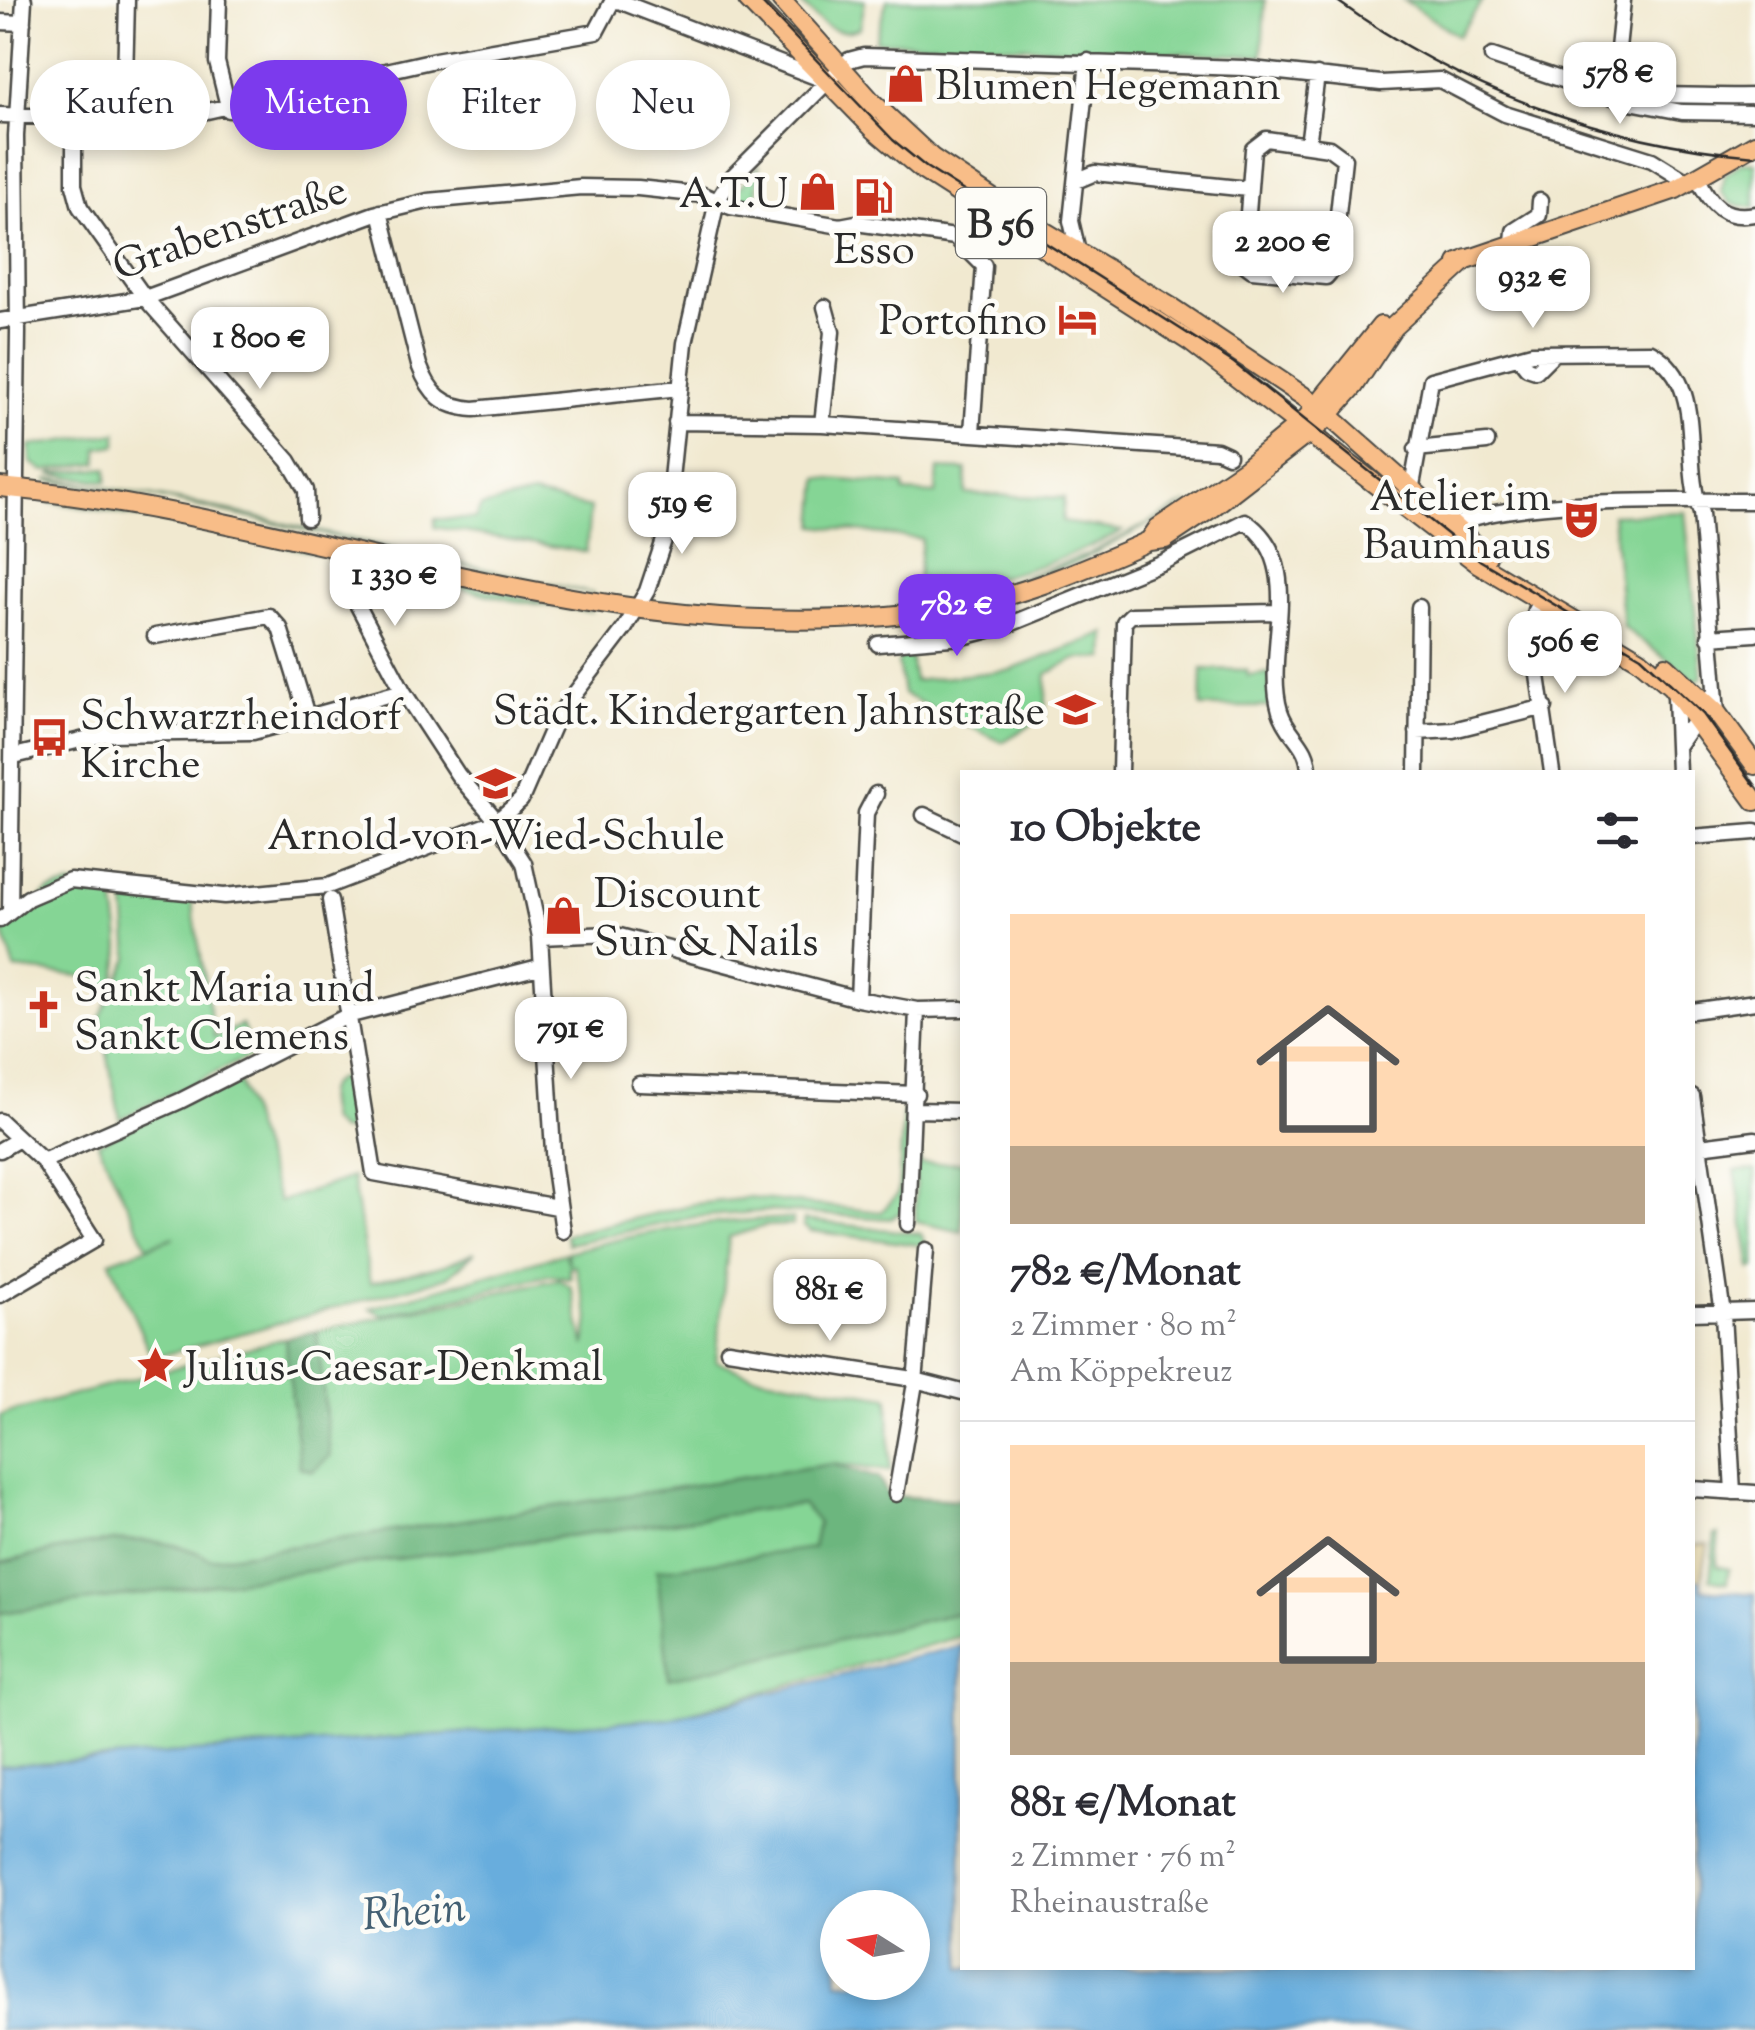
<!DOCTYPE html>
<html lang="de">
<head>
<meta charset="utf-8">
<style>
  body { margin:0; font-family:"Sorts Mill Goudy",serif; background:#f7f7f7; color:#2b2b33; height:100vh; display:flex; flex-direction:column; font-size:38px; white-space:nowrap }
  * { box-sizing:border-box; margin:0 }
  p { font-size:32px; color:#7c7c81 }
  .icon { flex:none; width:55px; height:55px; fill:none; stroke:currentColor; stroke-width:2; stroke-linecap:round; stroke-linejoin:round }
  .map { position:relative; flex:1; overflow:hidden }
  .details { position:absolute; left:960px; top:770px; width:735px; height:1200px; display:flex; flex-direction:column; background:#fff; border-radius:0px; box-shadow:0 5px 15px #0003 }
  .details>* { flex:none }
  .top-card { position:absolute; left:30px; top:60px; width:780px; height:90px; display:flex; gap:20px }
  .needle { width:65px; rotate:281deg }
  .controls { position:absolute; left:820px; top:1890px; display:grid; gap:20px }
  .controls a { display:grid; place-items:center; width:110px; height:110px; border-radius:50%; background:#fff; box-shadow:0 5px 15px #0003; font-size:50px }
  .price { position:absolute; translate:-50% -85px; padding:0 22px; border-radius:20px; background:#fff; color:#222; font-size:32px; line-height:65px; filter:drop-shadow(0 2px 5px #0008) }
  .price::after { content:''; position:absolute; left:50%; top:60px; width:30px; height:22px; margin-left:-15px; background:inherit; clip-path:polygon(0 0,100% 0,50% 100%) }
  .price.selected { background:#7c3aed; color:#fff }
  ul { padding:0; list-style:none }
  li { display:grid; align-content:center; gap:20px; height:530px; padding:0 50px }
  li+li { border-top:2px solid #e1e1e2 }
  li span { display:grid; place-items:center; height:310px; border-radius:0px; color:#555 }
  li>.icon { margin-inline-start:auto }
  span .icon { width:180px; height:180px; fill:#fffc; stroke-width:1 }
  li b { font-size:42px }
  h2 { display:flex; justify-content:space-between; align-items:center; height:120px; padding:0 50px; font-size:42px }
  .chip { padding:0 35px; border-radius:45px; background:#fff; box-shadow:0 5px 15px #0003; font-size:35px; line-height:90px }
  .chip.selected { background:#7c3aed; color:#fff }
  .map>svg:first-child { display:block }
  .green { fill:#85d595; stroke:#588060; stroke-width:2.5 }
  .forest { fill:#6cb67e; stroke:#4c7054; stroke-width:2.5 }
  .sand { fill:#eeda9e; stroke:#8c8264; stroke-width:2.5 }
  .water { fill:#67addd; stroke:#496c84; stroke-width:2.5; fill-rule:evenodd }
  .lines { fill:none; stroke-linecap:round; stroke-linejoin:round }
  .minor-casing { stroke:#494844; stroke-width:19 }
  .major-casing { stroke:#494844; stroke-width:22 }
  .minor { stroke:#fff; stroke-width:14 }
  .major { stroke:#f8bd88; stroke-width:18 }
  .tram { stroke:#2b2b2b; stroke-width:2.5 }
  .rail { stroke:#2b2b2b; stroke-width:2.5 }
  .labels { text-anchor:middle; stroke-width:9; stroke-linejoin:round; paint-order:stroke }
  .shield { fill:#fdfcf7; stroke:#6a6a68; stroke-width:2.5 }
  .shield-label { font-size:40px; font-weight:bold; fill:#2b2b2b }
  .poi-label { font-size:42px; fill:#2b2b2b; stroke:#fdfcf7; text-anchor:start }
  .street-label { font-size:42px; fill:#2b2b2b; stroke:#fdfcf7 }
  .water-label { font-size:45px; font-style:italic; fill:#435f72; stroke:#fdfcf7 }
</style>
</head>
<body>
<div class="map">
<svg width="1755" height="2030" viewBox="0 0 1755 2030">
  <rect width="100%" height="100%" fill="#fdfcf7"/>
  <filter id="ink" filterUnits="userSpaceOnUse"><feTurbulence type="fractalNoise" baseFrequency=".01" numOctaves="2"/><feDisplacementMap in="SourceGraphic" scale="20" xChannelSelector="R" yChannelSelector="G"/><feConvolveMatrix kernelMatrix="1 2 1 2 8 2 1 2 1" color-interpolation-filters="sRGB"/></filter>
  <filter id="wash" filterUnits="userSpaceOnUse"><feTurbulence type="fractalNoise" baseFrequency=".0048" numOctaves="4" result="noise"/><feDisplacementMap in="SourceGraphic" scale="40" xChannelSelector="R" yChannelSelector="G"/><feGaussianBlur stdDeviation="2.25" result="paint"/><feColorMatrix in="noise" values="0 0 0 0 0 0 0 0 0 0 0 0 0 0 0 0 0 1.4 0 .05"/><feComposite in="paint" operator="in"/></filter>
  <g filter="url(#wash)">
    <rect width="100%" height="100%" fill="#f1e9d0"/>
    <path class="green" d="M 798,0 L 865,0 L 860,28 C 833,40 815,18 798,0 Z
      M 887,0 L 1265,0 L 1262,56 L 875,41 Z
      M 1404,0 L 1483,0 L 1458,36 Z
      M 1742,162 L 1755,163 L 1755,208 L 1732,204 L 1721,192 L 1725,175 Z
      M 759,166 L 756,205 L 735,202 L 733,195 Z
      M 117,433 L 117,445 L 98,448 L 98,463 L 44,471 L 31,462 L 30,446 Z
      M 107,468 L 107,482 L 50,474 L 54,473 Z
      M 938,469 L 966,470 L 966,494 L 1064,498 L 1062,522 L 1122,531 C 1059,566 986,581 916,596 L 922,539 L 815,526 L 819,478 L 904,485 L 904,492 L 936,494 Z
      M 55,479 L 193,503 L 594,594 L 152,496 L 46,480 Z
      M 532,495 L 590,508 L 586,552 L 434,527 L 435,519 L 475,519 L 481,507 Z
      M 46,501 C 231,521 410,576 592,612 L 510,600 L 238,534 Z
      M 1188,503 L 1078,562 L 974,594 L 1084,556 Z
      M 1685,512 L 1702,677 L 1696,681 L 1623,627 L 1612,515 Z
      M 1106,633 L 1105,658 L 1076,659 L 1047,674 L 1045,717 L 1002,742 L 903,694 L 898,663 L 901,656 L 910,654 L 914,681 L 1011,670 Z
      M 1202,669 L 1247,670 L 1248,676 L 1270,673 L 1270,707 L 1201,707 Z
      M 71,885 L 112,887 C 117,920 127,954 112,986 L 100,984 L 100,978 L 15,969 L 2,928 L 49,891 Z
      M 124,889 L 191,897 L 214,1037 L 242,1025 L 254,1054 L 120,1119 L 100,1017 L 129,958 Z
      M 349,1075 L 358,1130 L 340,1131 L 330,1122 C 326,1098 320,1082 349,1075 Z
      M 237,1076 L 279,1202 L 352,1177 L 370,1283 L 445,1265 L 475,1252 L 448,1277 L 152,1358 L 110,1261 L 175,1237 L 147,1246 L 98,1143 Z
      M 903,1113 L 910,1113 L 904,1210 L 890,1219 L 769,1211 L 695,1217 L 568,1244 L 565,1235 L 694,1204 L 751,1198 L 881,1212 L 898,1194 Z
      M 915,1154 L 920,1154 L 920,1164 L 962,1162 L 962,1232 L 916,1222 Z
      M 1755,1170 L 1755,1268 L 1751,1269 L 1735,1171 Z
      M 792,1219 L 793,1225 L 765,1226 L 729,1237 L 716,1361 L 752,1375 L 889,1397 L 890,1471 L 832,1464 L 210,1559 C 145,1522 67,1549 0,1563 L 0,1415 L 285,1338 L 300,1467 L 330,1456 L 317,1331 L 559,1279 L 571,1287 L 585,1346 L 589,1318 L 575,1265 L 569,1267 L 571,1278 L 549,1275 L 383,1315 L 370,1308 L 565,1253 L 569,1264 L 567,1252 C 640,1233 715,1218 792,1219 Z
      M 804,1220 L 921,1234 L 926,1246 L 811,1231 L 803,1226 Z
      M 802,1504 L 818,1523 L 813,1548 L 657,1570 L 670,1678 L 962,1612 L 962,1636 L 669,1718 L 0,1766 L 0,1613 Z
      M 1715,1535 L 1719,1535 L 1716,1566 L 1729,1569 L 1727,1583 L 1710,1579 Z"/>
    <path class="forest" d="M 317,1331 L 330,1456 L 313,1471 L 300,1467 L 285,1338 Z
      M 832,1464 L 878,1478 L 889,1496 L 962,1500 L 962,1612 L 669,1679 L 657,1570 L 813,1548 L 818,1523 L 802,1504 L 0,1613 L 0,1563 C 68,1549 145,1523 210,1559 Z"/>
    <path class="sand" d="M 1708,1544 L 1701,1581 L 1693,1578 L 1693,1545 Z"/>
    <path class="water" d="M 1693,1578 L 1701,1581 L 1701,1589 L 1755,1594 L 1755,2030 L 0,2030 L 0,1766 L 669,1718 L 962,1645 L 962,1968 L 1692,1968 ZM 838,1908 L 912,1908 L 912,1982 L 838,1982 Z"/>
  </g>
  <g filter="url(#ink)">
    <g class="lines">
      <defs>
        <path id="minor" d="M 219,0 L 217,62 L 229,110
          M 616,0 L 826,81
          M 0,22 L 23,23
          M 1492,56 L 1625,101 L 1682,112 L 1755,113
          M 1613,97 L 1623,0
          M 1624,97 C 1668,93 1710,97 1755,96
          M 0,115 L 167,120 L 435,60 L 596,32 L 613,0
          M 74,118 L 74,185 L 80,207 L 145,298 L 289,461 L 306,490 L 307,518
          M 124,121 L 127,0
          M 1266,139 L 1329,148 L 1344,159 L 1332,270 L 1326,277 L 1252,270 L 1244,264 L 1253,149 Z
          M 1308,145 L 1317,75
          M 1698,178 C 1710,205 1724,220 1755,214
          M 1076,181 L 1095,173 L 1248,189
          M 380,212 L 419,365 C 430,394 443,407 474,409 L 680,388
          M 1513,242 L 1514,231 L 1539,215 L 1540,201
          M 1078,251 L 1071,221 L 1088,61
          M 0,321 L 145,298 L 374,214 L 428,201 L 581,187 L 638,188 L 703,195 L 731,207 L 840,226 L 856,223 L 955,237 L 984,266 L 972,432
          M 1519,358 L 1527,368 L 1536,371 L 1552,355
          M 676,422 L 822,424 L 1217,450 L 1228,455
          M 822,424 L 832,332 L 825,307
          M 1416,449 L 1487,442
          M 1411,491 L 1431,380 L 1532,353 L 1651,352 C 1708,385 1680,459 1701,513 L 1717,713
          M 1451,527 C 1500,497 1690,501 1755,501
          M 353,580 L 356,602 L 403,691 L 458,775 L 497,821 L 524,863 L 540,937 L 554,1168 L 563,1231
          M 998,597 L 1005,626
          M 987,599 L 995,629
          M 1548,604 L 1535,610 L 1531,627 L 1552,772
          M 155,636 L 269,616 L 280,628 L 308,719
          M 1709,637 L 1755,634
          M 878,644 L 963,637 L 1005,626 L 1163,562 L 1245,521 C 1309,565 1262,650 1280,711 C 1288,737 1309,743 1309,772
          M 1675,696 L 1678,772
          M 1417,732 L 1453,730 L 1545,707
          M 1678,745 L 1712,696
          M 14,756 L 106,734 L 253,732 L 403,691
          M 1120,772 L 1124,622 L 1131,615 L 1275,612 L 1279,618
          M 1417,772 L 1419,607
          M 924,815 L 962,833
          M 1692,837 L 1755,832
          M 330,900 L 374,1173 L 557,1207
          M 10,912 L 18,332 L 16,136 L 24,0
          M 0,920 L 28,898 L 70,880 L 224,896 L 328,886 L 497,821 L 521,800 L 557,717 L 625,628 L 647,591 L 665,537 L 685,343 L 717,201 L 732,177 L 849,60 L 864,56 L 1243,68 L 1381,83 L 1440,80 L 1505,114 L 1652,160 L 1689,183
          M 540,937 L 612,934 L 858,999 L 917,1010 L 962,1009
          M 858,999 L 866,813 L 876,794
          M 1692,1011 L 1755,1002
          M 639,1084 L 916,1094
          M 1692,1096 L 1723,1314 L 1733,1492
          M 915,1110 L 962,1111
          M 0,1121 L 43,1161 L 94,1240 L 0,1295
          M 1692,1147 L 1755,1139
          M 0,1150 L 19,1139
          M 43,1161 L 180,1101 L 347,1016 L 539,967
          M 908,1224 L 917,1010
          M 1692,1313 L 1755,1311
          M 728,1350 L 907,1378 L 962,1392
          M 1692,1489 L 1755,1493
          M 896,1494 L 915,1383 L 926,1250"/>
        <path id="major" d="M 748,0 L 873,128 L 924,171 L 1192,343 L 1479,564 L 1639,659 L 1671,686 L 1755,801
          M 781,0 L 872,102 L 932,158 L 1020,217 L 1169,306 L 1318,406 L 1487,556
          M 1458,263 L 1676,189 L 1755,144
          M 0,487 C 325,517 640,669 971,604 C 1033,592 1091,566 1149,541 L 1165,539 L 1210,509 L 1320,424 L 1354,386 L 1393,327 L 1467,259
          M 1149,541 L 1158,528 L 1245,469 L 1306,419 L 1381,326
          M 1666,666 L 1717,713 L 1755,765"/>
      </defs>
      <use href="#minor" class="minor-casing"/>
      <use href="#major" class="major-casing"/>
      <use href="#minor" class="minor"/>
      <use href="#major" class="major"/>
      <path class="tram" d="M 759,0 L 893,140 L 926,167 L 1234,363 L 1481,561 L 1641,656 L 1703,714 L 1755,786"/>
      <path class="rail" d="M 1336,0 C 1459,89 1604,143 1755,156"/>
    </g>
  </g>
  <defs>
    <symbol id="shop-bare" viewBox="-9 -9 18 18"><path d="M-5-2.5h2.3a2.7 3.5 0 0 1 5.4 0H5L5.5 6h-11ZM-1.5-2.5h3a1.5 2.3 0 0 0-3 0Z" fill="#c8321e" stroke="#fdfcf7" stroke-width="2.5" paint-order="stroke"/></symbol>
    <symbol id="fuel-bare" viewBox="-9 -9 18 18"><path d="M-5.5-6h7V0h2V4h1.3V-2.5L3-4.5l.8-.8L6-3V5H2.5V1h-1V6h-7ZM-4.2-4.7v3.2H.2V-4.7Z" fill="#c8321e" stroke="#fdfcf7" stroke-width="2.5" paint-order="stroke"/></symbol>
    <symbol id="hotel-bare" viewBox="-9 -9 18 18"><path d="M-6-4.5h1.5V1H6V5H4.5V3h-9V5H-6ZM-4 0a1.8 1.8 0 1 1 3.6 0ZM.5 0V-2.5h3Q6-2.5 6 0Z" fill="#c8321e" stroke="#fdfcf7" stroke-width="2.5" paint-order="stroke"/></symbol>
    <symbol id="theatre-bare" viewBox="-9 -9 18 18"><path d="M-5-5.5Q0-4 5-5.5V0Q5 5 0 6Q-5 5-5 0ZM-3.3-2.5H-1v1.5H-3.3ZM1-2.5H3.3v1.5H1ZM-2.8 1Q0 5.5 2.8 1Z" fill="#c8321e" stroke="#fdfcf7" stroke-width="2.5" paint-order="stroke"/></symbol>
    <symbol id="school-bare" viewBox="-9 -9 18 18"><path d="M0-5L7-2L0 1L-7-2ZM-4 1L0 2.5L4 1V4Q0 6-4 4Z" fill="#c8321e" stroke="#fdfcf7" stroke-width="2.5" paint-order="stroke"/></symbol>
    <symbol id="bus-bare" viewBox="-9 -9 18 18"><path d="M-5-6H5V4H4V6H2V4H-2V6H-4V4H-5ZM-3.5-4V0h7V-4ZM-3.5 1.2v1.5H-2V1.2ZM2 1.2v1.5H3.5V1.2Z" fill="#c8321e" stroke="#fdfcf7" stroke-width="2.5" paint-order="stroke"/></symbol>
    <symbol id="church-bare" viewBox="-9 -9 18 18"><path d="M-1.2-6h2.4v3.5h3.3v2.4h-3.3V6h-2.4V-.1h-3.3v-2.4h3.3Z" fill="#c8321e" stroke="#fdfcf7" stroke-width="2.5" paint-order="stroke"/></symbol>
    <symbol id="sight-bare" viewBox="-9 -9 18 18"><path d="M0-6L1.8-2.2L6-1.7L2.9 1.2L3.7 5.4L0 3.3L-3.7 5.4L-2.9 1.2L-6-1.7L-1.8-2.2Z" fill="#c8321e" stroke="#fdfcf7" stroke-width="2.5" paint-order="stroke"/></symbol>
  </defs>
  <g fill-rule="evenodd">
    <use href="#shop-bare" x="878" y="56" width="55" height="55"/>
    <use href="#shop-bare" x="790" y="164" width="55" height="55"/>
    <use href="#fuel-bare" x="846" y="170" width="55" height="55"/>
    <use href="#hotel-bare" x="1050" y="292" width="55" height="55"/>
    <use href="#theatre-bare" x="1554" y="492" width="55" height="55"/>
    <use href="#school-bare" x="1048" y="682" width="55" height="55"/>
    <use href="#bus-bare" x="22" y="710" width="55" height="55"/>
    <use href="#school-bare" x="468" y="756" width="55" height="55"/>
    <use href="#shop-bare" x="536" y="888" width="55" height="55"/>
    <use href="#church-bare" x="16" y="982" width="55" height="55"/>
    <use href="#sight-bare" x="128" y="1338" width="55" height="55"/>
  </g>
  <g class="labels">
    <rect class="shield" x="956" y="188" width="90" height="70" rx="8"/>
    <g class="shield-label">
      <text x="1001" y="237">B 56</text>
    </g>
    <g class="poi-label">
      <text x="935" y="99">Blumen Hegemann</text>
      <text x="788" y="207" text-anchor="end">A.T.U</text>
      <text x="874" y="263" text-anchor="middle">Esso</text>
      <text x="1047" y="334" text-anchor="end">Portofino</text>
      <text x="1551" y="510" text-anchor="end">Atelier im<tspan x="1551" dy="48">Baumhaus</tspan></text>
      <text x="1045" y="724" text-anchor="end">Städt. Kindergarten Jahnstraße</text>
      <text x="80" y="729">Schwarzrheindorf<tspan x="80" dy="48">Kirche</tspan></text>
      <text x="496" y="849" text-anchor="middle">Arnold-von-Wied-Schule</text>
      <text x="594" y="907">Discount<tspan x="594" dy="48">Sun &amp; Nails</tspan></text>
      <text x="74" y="1001">Sankt Maria und<tspan x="74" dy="48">Sankt Clemens</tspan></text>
      <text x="185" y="1380">Julius-Caesar-Denkmal</text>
    </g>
    <g class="street-label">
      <text transform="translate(229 226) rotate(-19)" y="15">Grabenstraße</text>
    </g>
    <g class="water-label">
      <text transform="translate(414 1909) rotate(-5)" y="16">Rhein</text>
    </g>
  </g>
</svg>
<div class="controls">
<a><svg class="needle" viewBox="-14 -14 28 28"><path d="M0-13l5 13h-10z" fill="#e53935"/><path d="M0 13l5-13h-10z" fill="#7c7c81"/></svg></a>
</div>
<b class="price" style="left:1620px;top:127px">578 €</b>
<b class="price" style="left:1283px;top:296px">2 200 €</b>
<b class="price" style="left:1533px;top:331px">932 €</b>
<b class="price" style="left:260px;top:392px">1 800 €</b>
<b class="price" style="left:682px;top:557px">519 €</b>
<b class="price" style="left:395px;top:629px">1 330 €</b>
<b class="price selected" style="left:957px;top:659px">782 €</b>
<b class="price" style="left:1565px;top:696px">506 €</b>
<b class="price" style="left:571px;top:1082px">791 €</b>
<b class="price" style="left:830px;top:1344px">881 €</b>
<div class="top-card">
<a class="chip">Kaufen</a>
<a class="chip selected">Mieten</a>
<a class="chip">Filter</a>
<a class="chip">Neu</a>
</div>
<section class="details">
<h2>10 Objekte<svg class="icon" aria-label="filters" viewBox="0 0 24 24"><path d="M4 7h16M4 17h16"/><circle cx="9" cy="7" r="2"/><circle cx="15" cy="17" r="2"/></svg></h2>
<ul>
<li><span style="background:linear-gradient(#ffd9b3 75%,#b9a48a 0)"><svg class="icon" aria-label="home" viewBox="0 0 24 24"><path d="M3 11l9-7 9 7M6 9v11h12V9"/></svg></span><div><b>782 €/Monat</b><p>2 Zimmer · 80 m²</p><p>Am Köppekreuz</p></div></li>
<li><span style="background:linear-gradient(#ffd9b3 70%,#b9a48a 0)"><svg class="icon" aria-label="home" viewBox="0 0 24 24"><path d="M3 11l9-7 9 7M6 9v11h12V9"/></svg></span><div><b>881 €/Monat</b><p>2 Zimmer · 76 m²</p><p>Rheinaustraße</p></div></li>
</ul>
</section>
</div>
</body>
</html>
